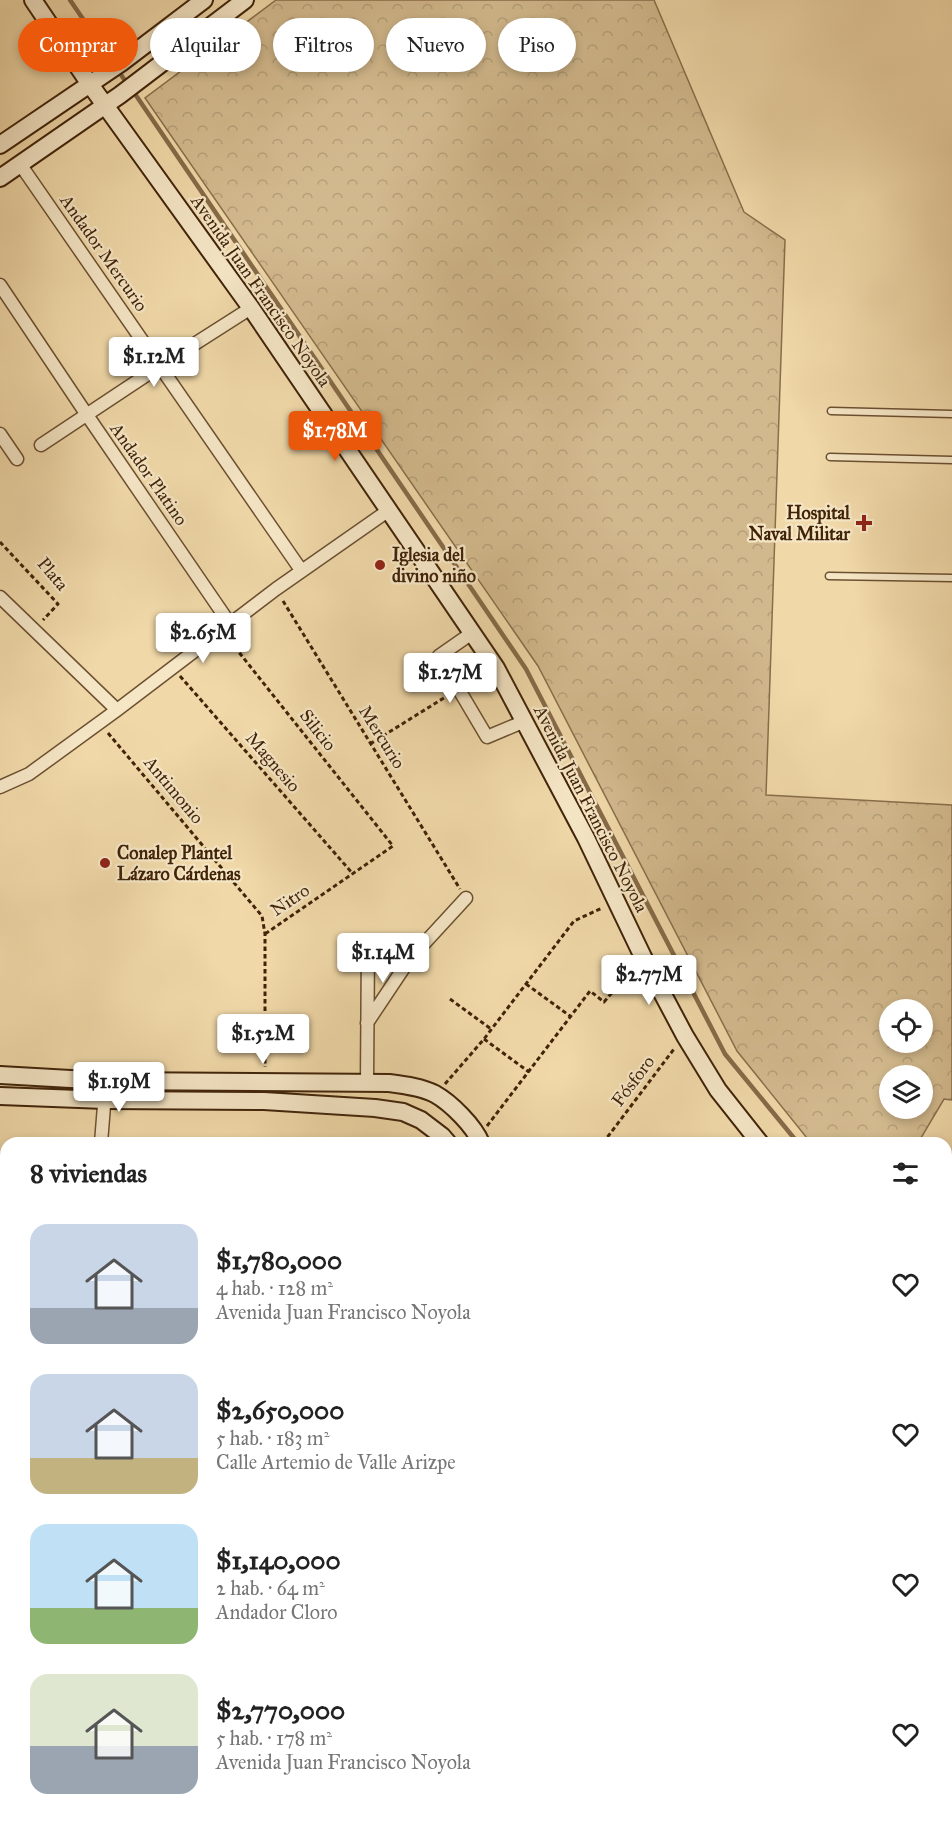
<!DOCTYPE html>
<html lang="es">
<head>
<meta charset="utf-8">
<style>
  body { margin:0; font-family:"IM FELL Great Primer",serif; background:#f2f2f2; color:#222; height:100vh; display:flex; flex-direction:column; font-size:22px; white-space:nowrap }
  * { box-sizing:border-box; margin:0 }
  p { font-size:20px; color:#767676 }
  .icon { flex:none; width:33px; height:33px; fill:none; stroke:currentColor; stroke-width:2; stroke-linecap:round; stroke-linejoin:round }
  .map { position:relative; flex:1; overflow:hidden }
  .drawer { position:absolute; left:0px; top:1137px; width:952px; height:684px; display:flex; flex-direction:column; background:#fff; border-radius:18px 18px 0 0; box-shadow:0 3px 9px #0003 }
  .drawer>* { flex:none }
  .top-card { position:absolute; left:18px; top:18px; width:600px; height:54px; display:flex; gap:12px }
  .fabs { position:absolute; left:879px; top:999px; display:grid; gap:12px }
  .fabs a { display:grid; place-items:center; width:54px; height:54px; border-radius:50%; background:#fff; box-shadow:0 3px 9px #0003; font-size:30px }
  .price { position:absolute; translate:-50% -51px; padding:0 14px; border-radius:6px; background:#fff; color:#222; font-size:20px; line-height:39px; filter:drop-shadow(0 2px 3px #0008) }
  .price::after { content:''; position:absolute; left:50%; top:36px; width:18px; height:14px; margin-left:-9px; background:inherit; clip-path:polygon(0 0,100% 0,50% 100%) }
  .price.selected { background:#ea580c; color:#fff }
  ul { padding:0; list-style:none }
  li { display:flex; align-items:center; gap:18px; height:150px; padding:0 30px }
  li span { display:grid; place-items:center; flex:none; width:168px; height:120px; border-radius:18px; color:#555 }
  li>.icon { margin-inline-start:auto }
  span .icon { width:72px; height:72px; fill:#fffc; stroke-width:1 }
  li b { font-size:26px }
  h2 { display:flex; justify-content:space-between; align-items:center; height:72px; padding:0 30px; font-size:26px }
  .chip { padding:0 21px; border-radius:27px; background:#fff; box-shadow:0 3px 9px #0003; font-size:21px; line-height:54px }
  .chip.selected { background:#ea580c; color:#fff }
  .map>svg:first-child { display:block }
  .forest { fill:url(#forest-crowns); stroke:#896e4b; stroke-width:1.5; fill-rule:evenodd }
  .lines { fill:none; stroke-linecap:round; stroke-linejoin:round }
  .stream { stroke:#866a48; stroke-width:4.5 }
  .lane-casing { stroke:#6c5031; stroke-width:9 }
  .street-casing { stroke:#6c5031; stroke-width:15 }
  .secondary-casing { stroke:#402309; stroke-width:20 }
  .primary-casing { stroke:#402309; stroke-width:22 }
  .path { stroke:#402309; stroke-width:3; stroke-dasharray:4.5 3; stroke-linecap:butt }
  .lane { stroke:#f5e6c6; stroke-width:6 }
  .street { stroke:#f5e6c6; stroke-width:12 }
  .secondary { stroke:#f5e6c6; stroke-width:16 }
  .primary { stroke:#f0d8a8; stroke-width:20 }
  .poi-dot { fill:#8f2418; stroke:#f5e6c6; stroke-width:2 }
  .labels { text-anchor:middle; stroke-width:4.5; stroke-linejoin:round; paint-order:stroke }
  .street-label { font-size:18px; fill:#402309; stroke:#f5e6c6 }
  .poi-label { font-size:18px; font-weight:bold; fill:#402309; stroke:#f5e6c6; text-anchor:start }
</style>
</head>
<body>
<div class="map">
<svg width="952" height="1821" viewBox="0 0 952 1821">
  <defs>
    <pattern id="forest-crowns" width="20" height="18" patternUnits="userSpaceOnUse" patternTransform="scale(1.5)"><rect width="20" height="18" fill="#d2b98d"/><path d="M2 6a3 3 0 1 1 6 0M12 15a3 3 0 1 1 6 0" fill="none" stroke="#b59f78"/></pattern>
  </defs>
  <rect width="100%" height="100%" fill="#f0d8a8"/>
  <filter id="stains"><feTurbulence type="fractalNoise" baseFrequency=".00333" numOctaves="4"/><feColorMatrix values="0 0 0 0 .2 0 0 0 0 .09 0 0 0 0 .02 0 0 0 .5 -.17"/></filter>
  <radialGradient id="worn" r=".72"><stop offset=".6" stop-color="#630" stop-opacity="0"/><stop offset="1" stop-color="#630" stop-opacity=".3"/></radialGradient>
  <path class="forest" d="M 276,0 L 654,0 L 744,212 L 785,240 L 766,795 L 952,805 L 952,1100 L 944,1099 L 918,1143 L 811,1143 L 737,1051 L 538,666 L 145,98 ZM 890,1010 L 922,1010 L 922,1042 L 890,1042 ZM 890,1076 L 922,1076 L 922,1108 L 890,1108 Z"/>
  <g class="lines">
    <path class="stream" d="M 70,0 L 128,85
      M 133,91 L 526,669 L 725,1054 L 798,1143
      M 946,1274 L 952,1276"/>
    <defs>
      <path id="lane" d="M 831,411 L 952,414
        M 830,457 L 952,460
        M 829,576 L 952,578
        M 946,1791 L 952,1793
        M 938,1815 L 948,1821"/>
      <path id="street" d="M 20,164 L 301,570
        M 0,285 L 87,415 L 230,624
        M 0,434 L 17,459
        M 41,445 L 160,366 L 251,308
        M 0,597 L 117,710
        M 472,633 L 439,656 L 487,737 L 525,721
        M 0,787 L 29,774 L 117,710 L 276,589 L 389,510
        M 367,1023 L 409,960 L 466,898
        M 367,1082 L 368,945
        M 101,1143 L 105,1093
        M 0,1226 L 6,1226
        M 0,1345 L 6,1345
        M 946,1452 L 952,1456
        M 0,1465 L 6,1464
        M 0,1642 L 6,1637
        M 0,1708 L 6,1708
        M 430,1821 L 431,1815"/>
      <path id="secondary" d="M 33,0 L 89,83 L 251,308 L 496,668 L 586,838 L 643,957 L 685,1036 L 718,1090 L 760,1143
        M 0,145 L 121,63 L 204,0
        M 0,178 L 120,95 L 245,0
        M 0,1075 L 106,1081 L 389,1083 C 404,1085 421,1087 435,1094 C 451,1103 474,1126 481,1143
        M 0,1096 L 105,1100 L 264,1101 L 375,1108 L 403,1112 L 421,1120 L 442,1136 L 448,1143
        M 946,1297 L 952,1299
        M 946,1312 L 952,1314
        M 946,1632 L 952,1636
        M 946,1660 L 952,1664"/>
      <path id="primary" d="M 946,1509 L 952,1494
        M 946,1603 L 952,1586
        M 696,1821 L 703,1815
        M 741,1821 L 747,1815"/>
    </defs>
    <use href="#lane" class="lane-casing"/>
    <use href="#street" class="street-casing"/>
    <use href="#secondary" class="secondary-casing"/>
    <use href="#primary" class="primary-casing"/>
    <path class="path" d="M 0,542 L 58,604 L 43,620
      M 283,601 L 460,889
      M 230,641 L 393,846 L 265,934
      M 180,676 L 353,874
      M 108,733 L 262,916 L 265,934 L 265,1067
      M 370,744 L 447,696
      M 526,984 L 570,1016
      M 450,999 L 491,1029
      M 484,1039 L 529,1072
      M 445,1084 L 484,1039 L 574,921 L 602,908
      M 487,1126 L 590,991 L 604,1002 L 632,969
      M 603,1143 L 674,1049"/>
    <use href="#lane" class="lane"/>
    <use href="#street" class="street"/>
    <use href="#secondary" class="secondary"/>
    <use href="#primary" class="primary"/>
  </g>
  <g class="poi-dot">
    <path d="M861 514h6v6h6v6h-6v6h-6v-6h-6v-6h6z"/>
    <circle cx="380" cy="565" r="6"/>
    <circle cx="105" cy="863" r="6"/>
  </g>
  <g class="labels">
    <g class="street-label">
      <text transform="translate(104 253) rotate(55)" y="6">Andador Mercurio</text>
      <text transform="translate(261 291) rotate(55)" y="6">Avenida Juan Francisco Noyola</text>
      <text transform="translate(149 474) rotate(55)" y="6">Andador Platino</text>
      <text transform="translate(53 574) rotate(50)" y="6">Plata</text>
      <text transform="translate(318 730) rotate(52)" y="6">Silicio</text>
      <text transform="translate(382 737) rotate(58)" y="6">Mercurio</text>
      <text transform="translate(273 762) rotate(49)" y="6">Magnesio</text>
      <text transform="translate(174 790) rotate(50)" y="6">Antimonio</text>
      <text transform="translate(591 809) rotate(63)" y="6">Avenida Juan Francisco Noyola</text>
      <text transform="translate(290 900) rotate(-34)" y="6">Nitro</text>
      <text transform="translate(633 1081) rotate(-53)" y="6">Fósforo</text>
    </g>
    <g class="poi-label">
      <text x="850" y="519" text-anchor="end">Hospital<tspan x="850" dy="21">Naval Militar</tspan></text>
      <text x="392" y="561">Iglesia del<tspan x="392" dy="21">divino niño</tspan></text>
      <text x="117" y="859">Conalep Plantel<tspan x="117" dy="21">Lázaro Cárdenas</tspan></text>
    </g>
  </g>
  <rect width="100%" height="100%" filter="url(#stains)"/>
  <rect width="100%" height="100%" fill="url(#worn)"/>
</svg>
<div class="fabs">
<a><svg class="icon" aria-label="locate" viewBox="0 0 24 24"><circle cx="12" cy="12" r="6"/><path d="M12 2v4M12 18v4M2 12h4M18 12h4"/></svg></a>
<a><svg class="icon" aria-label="layers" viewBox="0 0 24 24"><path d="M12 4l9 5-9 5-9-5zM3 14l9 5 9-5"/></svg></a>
</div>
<b class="price" style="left:154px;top:388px">$1.12M</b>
<b class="price selected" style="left:335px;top:462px">$1.78M</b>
<b class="price" style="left:203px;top:664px">$2.65M</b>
<b class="price" style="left:450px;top:704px">$1.27M</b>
<b class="price" style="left:383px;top:984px">$1.14M</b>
<b class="price" style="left:649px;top:1006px">$2.77M</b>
<b class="price" style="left:263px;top:1065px">$1.52M</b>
<b class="price" style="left:119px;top:1113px">$1.19M</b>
<div class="top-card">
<a class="chip selected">Comprar</a>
<a class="chip">Alquilar</a>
<a class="chip">Filtros</a>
<a class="chip">Nuevo</a>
<a class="chip">Piso</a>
</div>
<section class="drawer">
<h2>8 viviendas<svg class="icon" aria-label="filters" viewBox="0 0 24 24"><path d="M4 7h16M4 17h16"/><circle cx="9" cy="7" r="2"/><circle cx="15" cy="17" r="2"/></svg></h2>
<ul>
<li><span style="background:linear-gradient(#c9d6e8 70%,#9aa5b1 0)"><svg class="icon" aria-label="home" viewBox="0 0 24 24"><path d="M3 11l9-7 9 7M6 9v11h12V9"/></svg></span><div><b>$1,780,000</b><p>4 hab. · 128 m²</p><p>Avenida Juan Francisco Noyola</p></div><svg class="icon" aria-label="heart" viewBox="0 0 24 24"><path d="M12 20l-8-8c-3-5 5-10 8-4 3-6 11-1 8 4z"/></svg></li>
<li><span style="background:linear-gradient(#c9d6e8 70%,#c2b280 0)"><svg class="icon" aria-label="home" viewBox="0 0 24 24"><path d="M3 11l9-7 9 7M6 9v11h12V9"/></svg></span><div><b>$2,650,000</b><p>5 hab. · 183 m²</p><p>Calle Artemio de Valle Arizpe</p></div><svg class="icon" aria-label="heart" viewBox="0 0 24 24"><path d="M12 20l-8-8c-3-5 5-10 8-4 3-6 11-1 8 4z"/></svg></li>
<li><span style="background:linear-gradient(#bfe0f5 70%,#8fb573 0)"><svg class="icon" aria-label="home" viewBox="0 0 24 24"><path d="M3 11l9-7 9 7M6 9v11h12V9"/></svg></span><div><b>$1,140,000</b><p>2 hab. · 64 m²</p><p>Andador Cloro</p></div><svg class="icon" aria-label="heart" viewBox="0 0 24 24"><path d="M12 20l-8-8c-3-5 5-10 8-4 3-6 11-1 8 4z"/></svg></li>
<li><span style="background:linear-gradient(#dfe7d0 60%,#9aa5b1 0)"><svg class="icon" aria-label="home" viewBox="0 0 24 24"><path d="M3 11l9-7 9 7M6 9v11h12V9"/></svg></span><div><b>$2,770,000</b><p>5 hab. · 178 m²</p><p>Avenida Juan Francisco Noyola</p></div><svg class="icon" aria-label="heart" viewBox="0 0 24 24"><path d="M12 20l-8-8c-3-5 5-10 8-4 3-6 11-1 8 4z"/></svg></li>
</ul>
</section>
</div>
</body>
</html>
